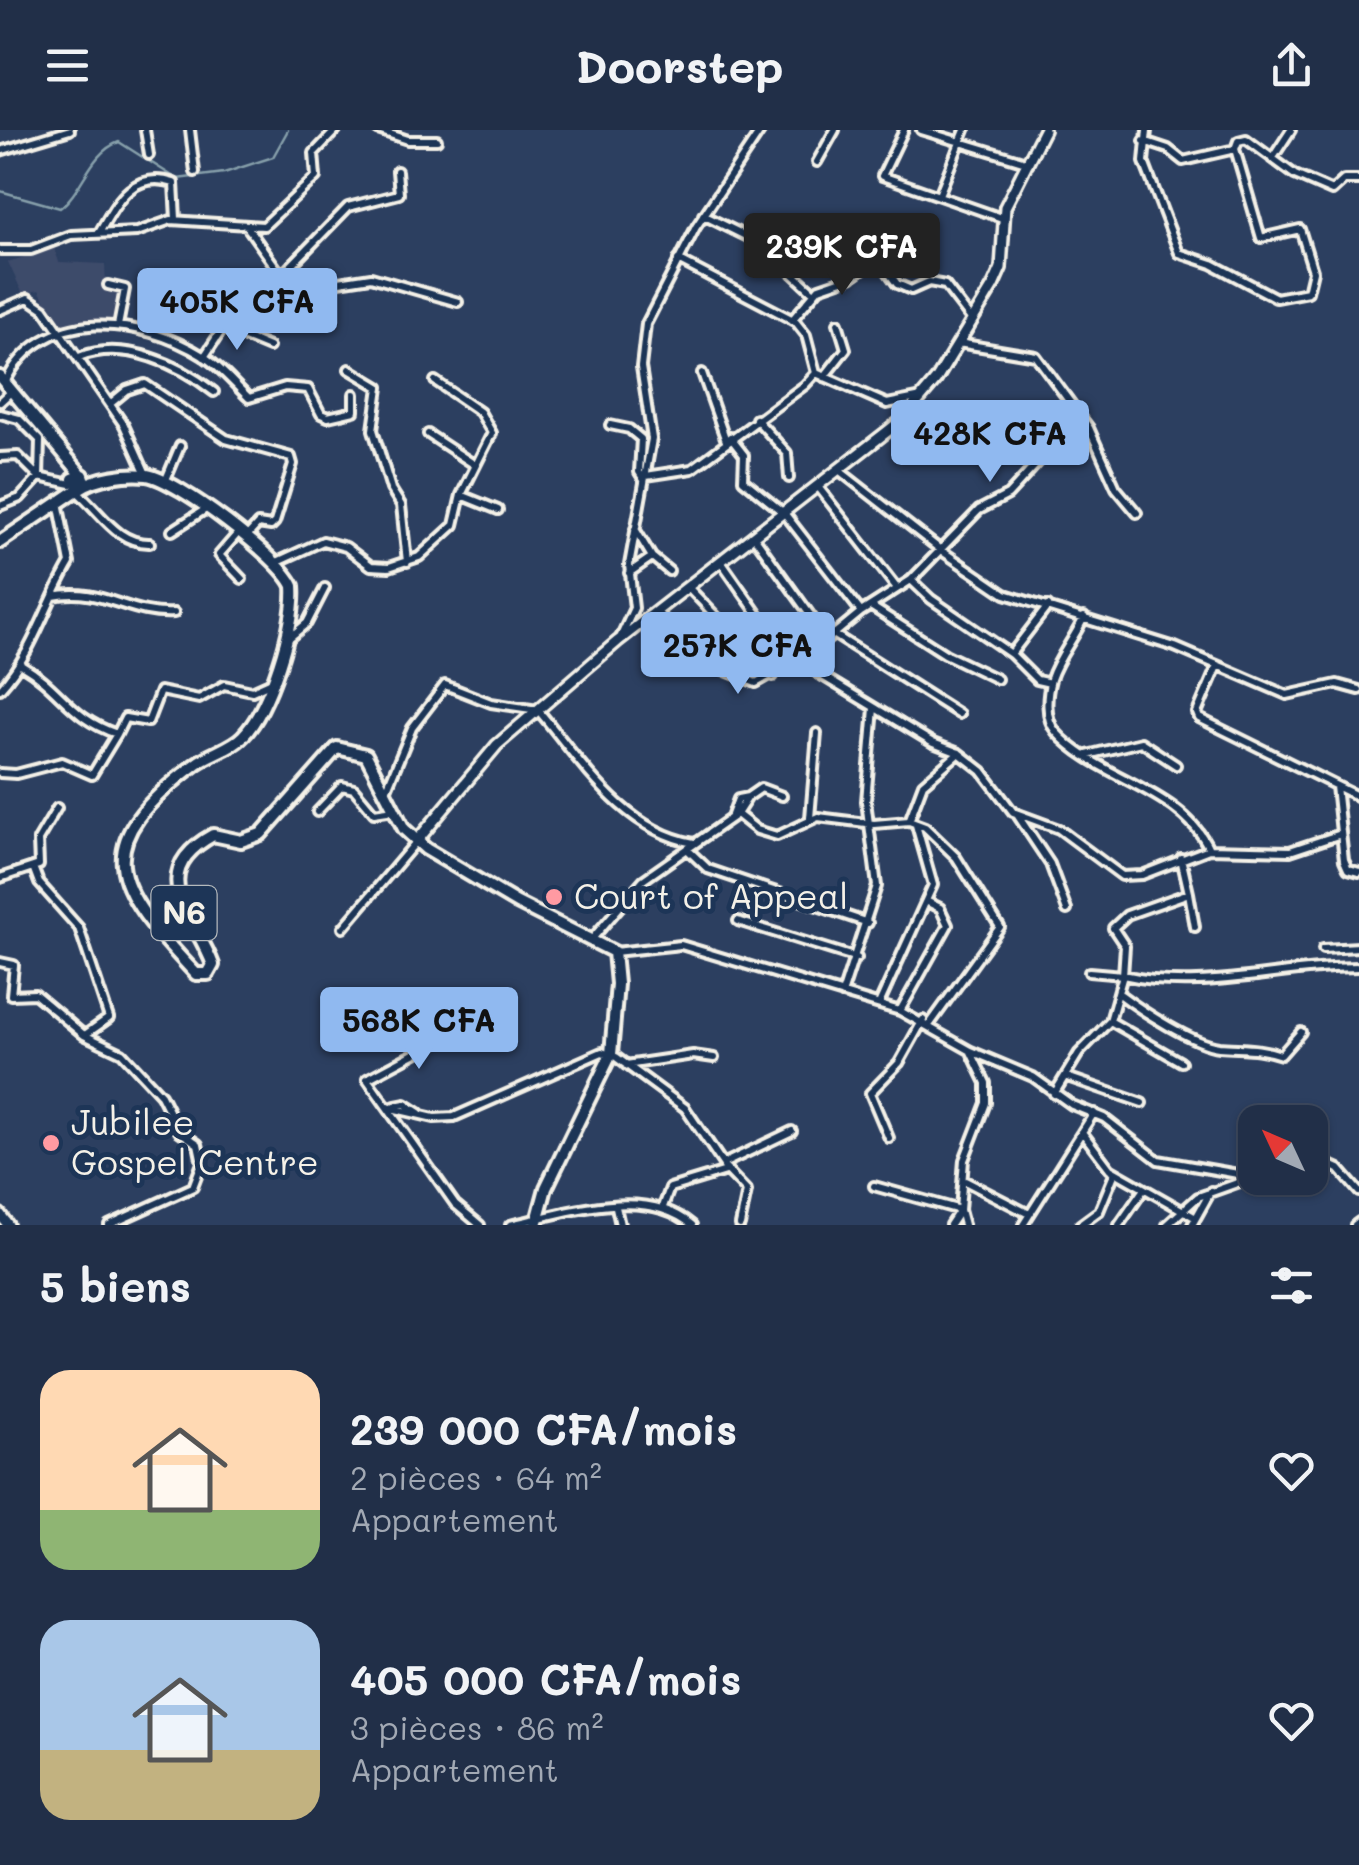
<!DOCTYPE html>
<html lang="fr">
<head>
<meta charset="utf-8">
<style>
  body { margin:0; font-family:Mali,sans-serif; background:#29374f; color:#f1f3f6; height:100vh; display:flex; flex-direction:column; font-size:38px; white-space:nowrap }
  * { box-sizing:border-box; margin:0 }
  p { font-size:32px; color:#a2a9b4 }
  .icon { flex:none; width:55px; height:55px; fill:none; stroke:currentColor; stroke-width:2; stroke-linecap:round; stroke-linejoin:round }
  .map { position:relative; height:1095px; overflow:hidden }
  .panel { display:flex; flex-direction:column; background:#212f48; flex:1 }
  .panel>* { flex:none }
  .needle { width:65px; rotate:314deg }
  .tools { position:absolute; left:1238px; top:975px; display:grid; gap:20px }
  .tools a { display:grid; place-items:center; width:90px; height:90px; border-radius:20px; background:#212f48; box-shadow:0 2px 8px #0004,0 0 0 2px #3e4a60; font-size:50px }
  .price { position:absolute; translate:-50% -85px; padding:0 22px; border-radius:10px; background:#90b9f0; color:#111; font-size:32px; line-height:65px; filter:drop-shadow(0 2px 5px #0008) }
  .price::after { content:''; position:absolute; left:50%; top:60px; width:30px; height:22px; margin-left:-15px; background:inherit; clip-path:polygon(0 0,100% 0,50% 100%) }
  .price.selected { background:#222; color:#fff }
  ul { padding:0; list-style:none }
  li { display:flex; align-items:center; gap:30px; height:250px; padding:0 40px }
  li span { display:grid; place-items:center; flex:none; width:280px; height:200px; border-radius:30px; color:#555 }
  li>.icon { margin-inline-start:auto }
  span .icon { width:120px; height:120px; fill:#fffc; stroke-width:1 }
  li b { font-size:42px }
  h2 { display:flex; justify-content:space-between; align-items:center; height:120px; padding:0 40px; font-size:42px }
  header { display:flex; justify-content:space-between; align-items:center; height:130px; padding:0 40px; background:#212f48; font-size:45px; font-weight:700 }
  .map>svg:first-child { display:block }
  .built { fill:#3e4b6b }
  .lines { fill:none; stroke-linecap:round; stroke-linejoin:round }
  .stream { stroke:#87a0ab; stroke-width:2.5 }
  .minor-casing { stroke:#f4f1e8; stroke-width:14 }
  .major-casing { stroke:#f4f1e8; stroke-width:16 }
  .highway-casing { stroke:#f4f1e8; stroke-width:18 }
  .minor { stroke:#1d3557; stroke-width:6 }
  .major { stroke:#1d3557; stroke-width:9 }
  .highway { stroke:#1d3557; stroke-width:10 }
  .poi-dot { fill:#ff9aa2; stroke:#1d3557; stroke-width:4 }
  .labels { text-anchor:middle; stroke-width:10; stroke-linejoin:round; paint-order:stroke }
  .shield { fill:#1d3557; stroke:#b4b9bc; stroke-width:2.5 }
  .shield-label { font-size:32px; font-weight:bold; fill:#f4f1e8 }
  .poi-label { font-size:35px; fill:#f4f1e8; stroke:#1d3557; text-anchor:start }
</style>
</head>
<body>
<header><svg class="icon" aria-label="menu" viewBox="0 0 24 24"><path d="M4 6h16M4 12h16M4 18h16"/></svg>Doorstep<svg class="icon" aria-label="share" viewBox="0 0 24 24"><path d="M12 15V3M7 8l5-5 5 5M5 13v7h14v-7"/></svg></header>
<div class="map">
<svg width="1359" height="1095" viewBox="0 0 1359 1095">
  <rect width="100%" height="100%" fill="#2c3f60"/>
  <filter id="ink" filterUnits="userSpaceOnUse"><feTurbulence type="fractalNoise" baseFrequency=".01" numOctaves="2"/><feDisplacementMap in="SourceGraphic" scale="20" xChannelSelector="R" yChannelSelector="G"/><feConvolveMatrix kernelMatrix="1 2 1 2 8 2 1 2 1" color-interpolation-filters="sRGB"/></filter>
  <g filter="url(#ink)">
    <path class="built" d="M 54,118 L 59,132 L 105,134 L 106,158 L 122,159 L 116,193 L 86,191 L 60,197 L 39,160 L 23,164 L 8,132 Z"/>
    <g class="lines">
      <path class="stream" d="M 0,61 L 60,78 C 83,61 89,23 119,12 L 177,49 L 224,43 L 273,27 L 288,0"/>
      <defs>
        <path id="minor" d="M 145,0 L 149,25
          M 190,0 L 195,42
          M 378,0 L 408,10 L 437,10
          M 904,0 L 882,46 L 1002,88
          M 921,0 L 1029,33
          M 1147,0 L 1144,32 L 1179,123 L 1212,134 L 1276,168 L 1308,162 L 1313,141 L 1300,99 L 1261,108 L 1235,19
          M 1144,11 L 1168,19 L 1183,31 L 1235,19 L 1238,11 L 1246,9 L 1295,45 L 1332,61 L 1344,50 L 1359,50
          M 0,21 L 70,0
          M 1272,29 L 1291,0
          M 817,32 L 835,0
          M 939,65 L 965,0
          M 703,85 L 760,113 L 814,163
          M 248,98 L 277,139 L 294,152 L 326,154 L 371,147 L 458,172
          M 99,103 C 117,72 132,40 174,53 L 176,89
          M 0,120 L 31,120 L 71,105 L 137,102 L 171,90 L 264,96 L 316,47 L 314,23 L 336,0
          M 282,145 L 348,77 L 399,64 L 397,41
          M 108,155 L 125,159 L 118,196
          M 0,180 L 28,168 L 44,179 L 124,295 L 146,344
          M 792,190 L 819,158 L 851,147 L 878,128 L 897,154 L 911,160 L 929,152 L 945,155 L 971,189
          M 958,213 L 1036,226 L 1089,298 L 1116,358 L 1137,383
          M 79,227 C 124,209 179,234 214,262
          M 204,227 L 223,198 L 269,217
          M 349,239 L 379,257 L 373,300 L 391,359 L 401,375 L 407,432
          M 702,243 L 726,311
          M 816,243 L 887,274 L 922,267
          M 824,247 L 846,219 L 838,193
          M 5,253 C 41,175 141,187 203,226 C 221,237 234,254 249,268 L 285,257 L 308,259 L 321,284 L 328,287 L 354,281 L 354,264
          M 0,272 L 12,261
          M 110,274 L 127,260 L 145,254 L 226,309 L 291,327 L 293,334 L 275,392 L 271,396 L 258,394 L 247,406
          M 0,284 L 19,289 L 40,310 L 39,347 L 71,354
          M 756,289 L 787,323 L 789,348
          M 610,295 L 629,299 L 641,309 L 639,342 L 644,350
          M 428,304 L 475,335
          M 0,327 L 18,326 L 39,347 L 20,368 L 0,376
          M 840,341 L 942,421 L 1005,464 L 1175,517 L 1287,565 L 1337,554 L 1359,560
          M 646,346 L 692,339 L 805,255 L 816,243 L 806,205 L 795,191 L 678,130
          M 165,352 L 180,316
          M 819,358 L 896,457
          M 76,361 C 100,380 116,414 150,413
          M 461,365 L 498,380
          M 172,401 L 206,379
          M 239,402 L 219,425 L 242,449
          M 755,408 L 816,493 L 959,584
          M 652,427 L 669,441
          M 275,433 L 323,411 L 346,417 L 371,436 L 389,437 L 419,427 L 454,395 L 461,365 L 492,303 L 480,282 L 435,251
          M 722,433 L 792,533
          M 629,443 L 652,427 L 635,399
          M 911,450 L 979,380 L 1008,365 L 1053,316 L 1089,298
          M 689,458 L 773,546
          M 53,466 C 102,456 128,486 174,483
          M 872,477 L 945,524 L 997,549
          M 656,481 L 706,533 L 756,553 L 816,519 L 861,482 L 785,384 L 743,350 L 744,325 L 730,307
          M 861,482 L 911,450 L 931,469 L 1011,524 L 1037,550 L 1050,553
          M 1084,487 C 1075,508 1058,527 1051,549 C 1047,564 1044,588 1056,602 C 1097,649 1182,659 1209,719
          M 621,506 L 634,478 L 629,435 L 652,309 L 641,237 L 646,194 L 696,97 L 761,0
          M 288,509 L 307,493 L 325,458
          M 1011,524 L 1048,476
          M 802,527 L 811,539 L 933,613 L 959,623 L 982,641 L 1013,682 L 1059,699 L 1122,746 L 1142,745 L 1209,719 L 1290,721 L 1341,704
          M 1217,536 L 1197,583 L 1199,588 L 1359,667
          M 0,559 C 34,522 45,475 70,433 L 58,372
          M 117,604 L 125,588 L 148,592 L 160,561 L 199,569 L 224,555 L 252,561 L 272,552
          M 1087,625 L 1141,612 L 1176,635
          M 0,643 L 16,644 L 62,632 L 92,645 L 117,604 C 69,588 62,559 21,535
          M 1336,656 L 1344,730 L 1348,739 L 1359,742
          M 386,661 L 412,598 L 445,555 L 491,573 L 538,580 C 582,632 622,700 694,713
          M 748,667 L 761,658 L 782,666
          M 317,682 L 342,656 L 354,659 L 374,683 L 394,680
          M 737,684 L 757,700 L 777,706 L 818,687 L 874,694 L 909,691 L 925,697 L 956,727 L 1000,797 L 930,894
          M 1018,686 L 1050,734 L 1067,780
          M 810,688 L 817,603
          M 909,691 L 923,654 L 959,623
          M 687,719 L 708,739 L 868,793
          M 33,737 L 39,753 L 79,798 L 109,888 L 85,905
          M 0,748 L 39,735 L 38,710 L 57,678
          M 1189,763 L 1195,797
          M 738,791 L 857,828
          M 343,798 L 416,712
          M 591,810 L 643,750 L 737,684 L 748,667 L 738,669 L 732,685
          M 1323,819 L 1359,817
          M 614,822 L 681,815 L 900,881 L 971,921 L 1033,947 L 1072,975 L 1104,988 L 1158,1030 L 1255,1047
          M 0,832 L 14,835 L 11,865 L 35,864 L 84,905 L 122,923 L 161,965 L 179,1001 L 198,1014 L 202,1033 L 193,1057 L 109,1095
          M 1089,842 L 1123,845 L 1125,816 L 1113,798 L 1127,785 L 1189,763 L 1181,728
          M 842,864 L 877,756 L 866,671 L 874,578
          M 1121,865 C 1142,881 1193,914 1219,917 C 1243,919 1258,917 1281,925 L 1301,902
          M 879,874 L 933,755 L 916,695
          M 900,881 L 948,795 L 940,778 L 928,772
          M 1110,891 L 1181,932
          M 453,903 L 367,949 L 455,1074 L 480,1095
          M 626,935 L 693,925 L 714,928
          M 1067,947 L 1142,973
          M 1054,964 L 1079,923 L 1110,891 L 1123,845 C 1203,863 1279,837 1359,837
          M 395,976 L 405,974 L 419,983
          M 387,977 L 434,988 L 454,987 L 602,922 L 616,927 L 685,978 L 723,1034 L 792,1001
          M 1082,1002 L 1110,1039 L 1196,1088
          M 889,1008 L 870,963 L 899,933 L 923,890
          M 1310,1026 L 1339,1039 L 1359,1062
          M 724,1037 L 747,1061 L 740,1095
          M 965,1051 L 1029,1084
          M 874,1056 L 960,1080 L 964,1095
          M 616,1077 L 620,1095
          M 663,1077 L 670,1058 L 726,1041
          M 510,1095 C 565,1083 645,1055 692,1095
          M 950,1095 L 960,1080 L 964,1030 L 986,973 L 986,953 L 971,922
          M 1023,1095 L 1094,983
          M 1080,1095 L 1099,1081 L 1115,1042
          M 1119,1095 L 1144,1059
          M 1167,1095 L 1198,1067 L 1254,1047
          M 1192,1095 L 1211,1061
          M 1355,1095 L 1359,1092"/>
        <path id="major" d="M 416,712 L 497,615 L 618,511 L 902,290 L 936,250 L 993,156 L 1001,138 L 1005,77 L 1044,0
          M 0,1084 L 8,1095"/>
        <path id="highway" d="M 0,247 L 81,344
          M 86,354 L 83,345 L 73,349 L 80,358 C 97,347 126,343 147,345 C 178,350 280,427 293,456 C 296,495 270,578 243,606 C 232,618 211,623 197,633 C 86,716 111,753 196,844 L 208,844 L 213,835 C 196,787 142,744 213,705 L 241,711 L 261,704 L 337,618 L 366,625 L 404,699 L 426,719 L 517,773 L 614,822 L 617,854 L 611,924 L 546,1058 L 536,1095
          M 0,412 L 80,358"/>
      </defs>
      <use href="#minor" class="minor-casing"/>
      <use href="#major" class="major-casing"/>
      <use href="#highway" class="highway-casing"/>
      <use href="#minor" class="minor"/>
      <use href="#major" class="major"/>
      <use href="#highway" class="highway"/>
    </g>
  </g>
  <g class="poi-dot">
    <circle cx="554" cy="767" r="10"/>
    <circle cx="51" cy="1013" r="10"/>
  </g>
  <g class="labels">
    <rect class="shield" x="151.5" y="756" width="65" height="54" rx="8"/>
    <g class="shield-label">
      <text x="184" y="794">N6</text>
    </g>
    <g class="poi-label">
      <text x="574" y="779">Court of Appeal</text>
      <text x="71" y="1005">Jubilee<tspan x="71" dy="40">Gospel Centre</tspan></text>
    </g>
  </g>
</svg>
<div class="tools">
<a><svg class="needle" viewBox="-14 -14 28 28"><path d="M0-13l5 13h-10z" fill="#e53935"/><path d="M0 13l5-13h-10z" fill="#a2a9b4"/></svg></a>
</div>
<b class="price selected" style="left:842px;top:168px">239K CFA</b>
<b class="price" style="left:237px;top:223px">405K CFA</b>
<b class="price" style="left:990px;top:355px">428K CFA</b>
<b class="price" style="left:738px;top:567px">257K CFA</b>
<b class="price" style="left:419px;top:942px">568K CFA</b>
</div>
<section class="panel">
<h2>5 biens<svg class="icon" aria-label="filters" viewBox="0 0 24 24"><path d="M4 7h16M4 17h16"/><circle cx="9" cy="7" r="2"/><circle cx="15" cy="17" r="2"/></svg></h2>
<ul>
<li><span style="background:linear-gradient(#ffd9b3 70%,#8fb573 0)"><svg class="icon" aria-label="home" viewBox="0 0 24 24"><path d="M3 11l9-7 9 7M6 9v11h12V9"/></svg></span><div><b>239 000 CFA/mois</b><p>2 pièces · 64 m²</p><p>Appartement</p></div><svg class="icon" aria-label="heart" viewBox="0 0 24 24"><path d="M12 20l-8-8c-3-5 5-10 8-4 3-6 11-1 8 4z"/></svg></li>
<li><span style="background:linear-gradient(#a9c7e8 65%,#c2b280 0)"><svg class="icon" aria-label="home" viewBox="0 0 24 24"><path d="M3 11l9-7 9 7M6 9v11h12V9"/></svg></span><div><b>405 000 CFA/mois</b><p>3 pièces · 86 m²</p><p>Appartement</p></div><svg class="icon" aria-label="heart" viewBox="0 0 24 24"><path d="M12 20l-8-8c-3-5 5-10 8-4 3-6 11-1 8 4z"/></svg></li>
</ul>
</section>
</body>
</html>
